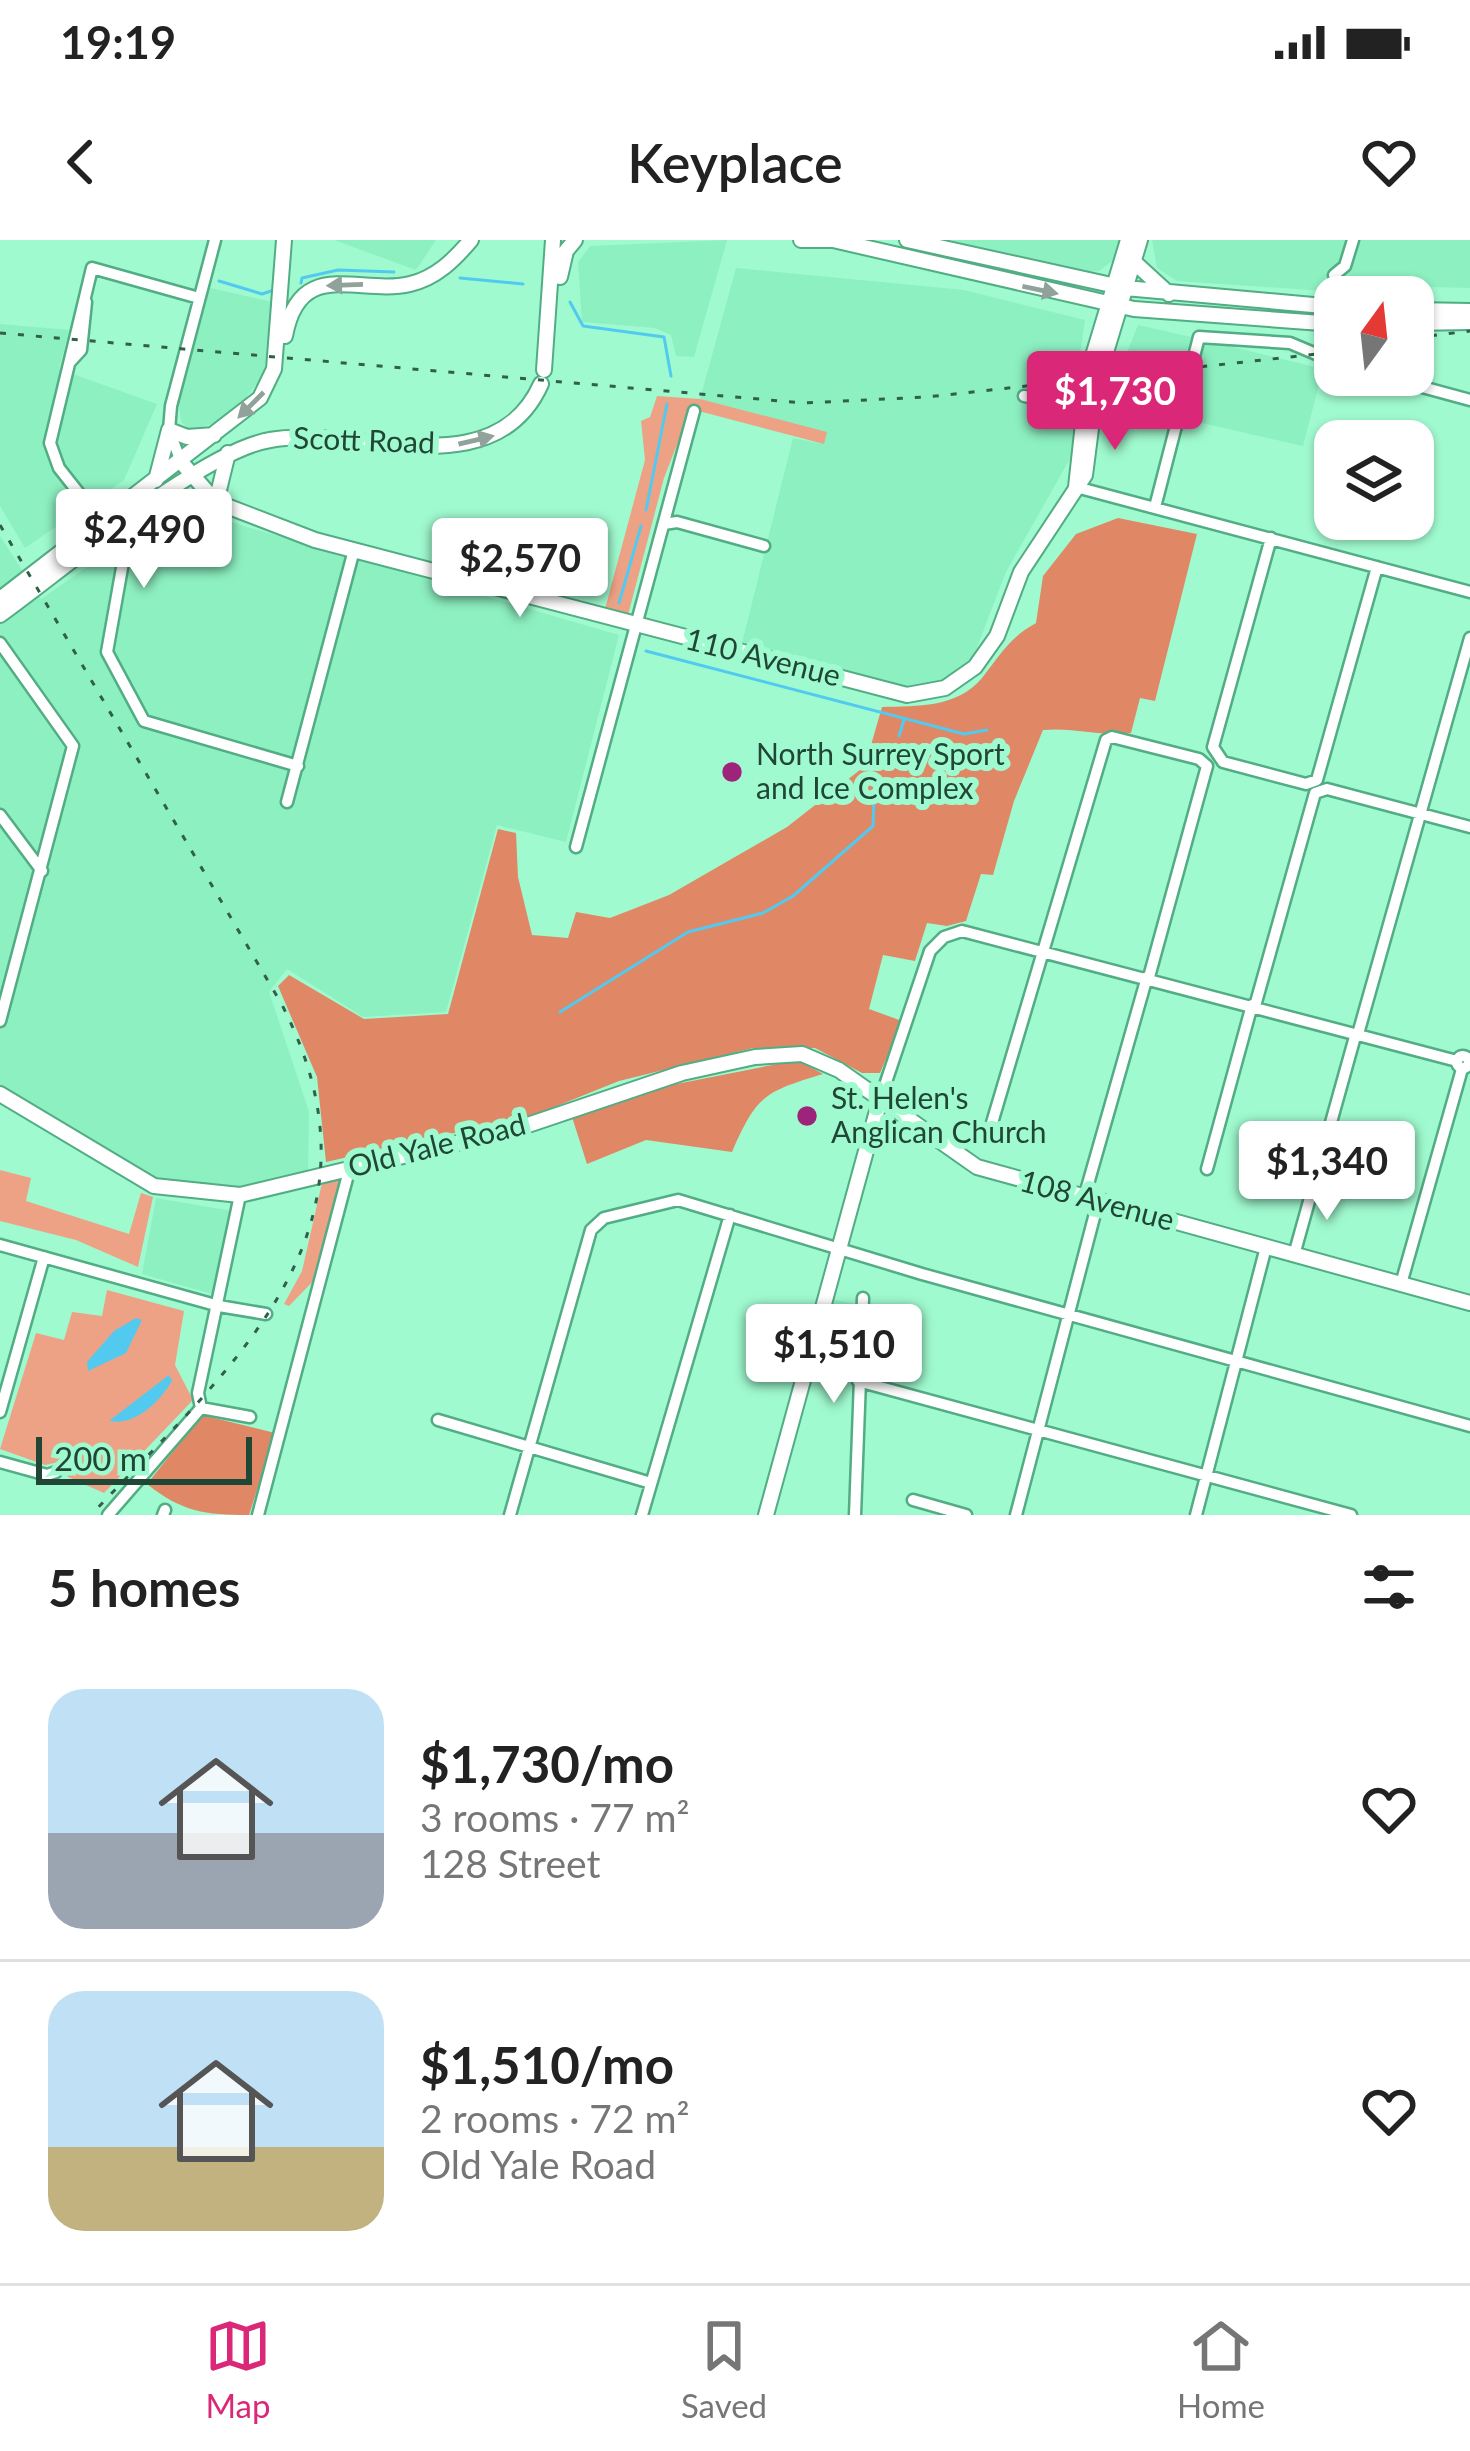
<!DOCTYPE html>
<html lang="en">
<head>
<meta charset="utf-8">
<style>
  body { margin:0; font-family:Lato,sans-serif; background:#f6f6f6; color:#222; height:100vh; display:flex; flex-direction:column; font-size:45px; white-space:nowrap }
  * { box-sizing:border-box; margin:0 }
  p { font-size:39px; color:#767676 }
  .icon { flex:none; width:66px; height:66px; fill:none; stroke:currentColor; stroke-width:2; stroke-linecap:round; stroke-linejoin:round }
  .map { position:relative; height:1275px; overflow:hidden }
  .drawer { display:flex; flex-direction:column; background:#fff; flex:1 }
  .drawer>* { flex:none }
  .needle { width:78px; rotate:15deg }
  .fabs { position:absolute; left:1314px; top:36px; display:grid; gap:24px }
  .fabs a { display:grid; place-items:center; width:120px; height:120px; border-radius:24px; background:#fff; box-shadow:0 3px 9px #0004; font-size:60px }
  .scale { position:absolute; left:36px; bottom:30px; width:216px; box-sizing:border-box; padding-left:12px; border:6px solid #204635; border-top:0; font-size:33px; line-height:42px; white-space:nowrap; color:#204635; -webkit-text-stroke:9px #a0facf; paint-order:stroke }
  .price { position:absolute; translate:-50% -102px; padding:0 27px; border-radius:12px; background:#fff; color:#222; font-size:39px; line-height:78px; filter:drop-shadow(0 3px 6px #0008) }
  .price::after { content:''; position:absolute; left:50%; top:72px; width:36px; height:27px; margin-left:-18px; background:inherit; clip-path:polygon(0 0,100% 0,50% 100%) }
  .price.selected { background:#db2777; color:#fff }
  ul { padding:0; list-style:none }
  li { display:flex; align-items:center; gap:36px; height:300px; padding:0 48px }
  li+li { border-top:3px solid #e0e0e0 }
  li span { display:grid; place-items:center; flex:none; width:336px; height:240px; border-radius:36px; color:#555 }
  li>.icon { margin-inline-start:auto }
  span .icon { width:144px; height:144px; fill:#fffc; stroke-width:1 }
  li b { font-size:51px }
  h2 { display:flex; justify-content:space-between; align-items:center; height:144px; padding:0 48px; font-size:51px }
  .status { display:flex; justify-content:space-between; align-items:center; height:84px; padding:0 60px; background:#fff; direction:ltr }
  .status svg { height:33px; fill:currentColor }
  header { display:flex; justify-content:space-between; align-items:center; height:156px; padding:0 48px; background:#fff; font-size:54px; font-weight:600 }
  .tabs { display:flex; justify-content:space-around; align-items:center; height:168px; border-top:3px solid #e0e0e0; background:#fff; font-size:33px; color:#767676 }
  .tabs a { display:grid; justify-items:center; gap:6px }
  .tabs .selected { color:#db2777 }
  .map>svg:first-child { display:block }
  .built { fill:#8df0c1 }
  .green { fill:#eda285 }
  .forest { fill:#e08865 }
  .water { fill:#52caf0 }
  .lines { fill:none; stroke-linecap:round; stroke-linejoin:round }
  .stream { stroke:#52caf0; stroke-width:3 }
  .minor-casing { stroke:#52ac84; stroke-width:15 }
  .major-casing { stroke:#52ac84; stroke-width:18 }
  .minor { stroke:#fff; stroke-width:10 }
  .major { stroke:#fff; stroke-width:14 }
  .rail { stroke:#325f4a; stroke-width:3; stroke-dasharray:6 12; stroke-linecap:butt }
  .oneway { fill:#90a29a }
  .poi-dot { fill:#9e247b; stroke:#a0facf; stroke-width:4.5 }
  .labels { text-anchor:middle; stroke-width:12; stroke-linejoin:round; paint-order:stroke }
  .street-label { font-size:30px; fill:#204635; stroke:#a0facf }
  .poi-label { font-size:30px; fill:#204635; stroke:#a0facf; text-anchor:start }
</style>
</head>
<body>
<div class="status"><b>19:19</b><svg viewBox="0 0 49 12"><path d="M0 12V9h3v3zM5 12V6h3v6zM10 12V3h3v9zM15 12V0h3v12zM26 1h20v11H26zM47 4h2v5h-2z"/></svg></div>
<header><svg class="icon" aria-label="back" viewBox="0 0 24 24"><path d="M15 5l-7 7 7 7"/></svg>Keyplace<svg class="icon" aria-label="heart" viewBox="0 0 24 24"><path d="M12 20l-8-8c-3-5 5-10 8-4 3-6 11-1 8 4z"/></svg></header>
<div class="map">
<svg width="1470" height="1275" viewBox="0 0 1470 1275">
  <rect width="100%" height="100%" fill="#a0facf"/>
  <path class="built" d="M 334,0 L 436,0 L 416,30 Z
    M 727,0 L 694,117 L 676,116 L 671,95 L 655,88 L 582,82 L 578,22 L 590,6 Z
    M 950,0 L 1121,0 L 1114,20 L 1099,31 L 1079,33 Z
    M 1152,0 L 1470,0 L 1470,48 L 1388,46 L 1339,52 L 1177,41 L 1157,28 Z
    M 736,28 L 964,50 L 1085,80 L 1073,161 L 1016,153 L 1016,158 L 1075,171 L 1071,217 L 1006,332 L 974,415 L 946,440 L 898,449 L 741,407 L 793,198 L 824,204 L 700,159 Z
    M 210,48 L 273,62 L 269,105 L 263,135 L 245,159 L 222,181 L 190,190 L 181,182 L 179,165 Z
    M 0,84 L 69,90 L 59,129 L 157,164 L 124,240 L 25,308 L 0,266 Z
    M 1138,85 L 1191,97 L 1169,174 L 1124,161 L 1106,164 Z
    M 1205,100 L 1323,129 L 1303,206 L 1184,179 Z
    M 175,266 L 619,395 L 566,602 L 497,585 L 446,772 L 363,777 L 287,729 L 269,752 L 309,872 L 308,932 L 248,949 L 156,944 L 0,847 L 0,296 L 41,359 Z
    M 156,958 L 232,971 L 212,1054 L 142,1034 Z
    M 834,1060 L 858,1064 L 860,1128 L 819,1117 Z"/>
  <path class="green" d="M 657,156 L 700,159 L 827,192 L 824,204 L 691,169 L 664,238 L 628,375 L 605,369 L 645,220 L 641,181 L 650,177 Z
    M 0,930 L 31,938 L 26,961 L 129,994 L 141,953 L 153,957 L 138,1027 L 76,1000 L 0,981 Z
    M 344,937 L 324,1030 L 289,1066 L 284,1064 L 302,1031 L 322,943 Z
    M 107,1050 L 184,1071 L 175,1125 L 193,1160 L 104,1253 L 68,1237 L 63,1221 L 45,1225 L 0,1209 L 36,1093 L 64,1100 L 72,1072 L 102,1076 Z"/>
  <path class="forest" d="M 1118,278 L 1197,294 L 1155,461 L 1140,458 L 1131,493 C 1100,497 1075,487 1043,490 L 1014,561 L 993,635 L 981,634 L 966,681 L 947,686 L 927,683 L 915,721 L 883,715 L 869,769 L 902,781 L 880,833 L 862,833 L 815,808 L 753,808 L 619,841 L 537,874 L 326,922 L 317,837 L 278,746 L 289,735 L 364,779 L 448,774 L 498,589 L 516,593 L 518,637 L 532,695 L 568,698 L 576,672 L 610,678 L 669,655 L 787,587 L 865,526 L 882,467 C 917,466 957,468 982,438 C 1001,414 1009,398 1036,383 L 1043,336 L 1076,294 Z
    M 798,820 L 823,834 C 764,852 757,855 732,912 L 646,900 L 587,924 L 572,877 L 641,851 Z
    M 202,1175 L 275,1193 L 249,1275 C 205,1275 182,1272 147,1244 Z"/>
  <path class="water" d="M 136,1078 L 142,1080 L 126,1113 L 88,1131 L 87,1122 L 114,1091 Z
    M 169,1135 L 172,1141 C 159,1162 136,1186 109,1181 Z"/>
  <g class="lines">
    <path class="stream" d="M 460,38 L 523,44
      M 219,41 L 262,54 L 271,51
      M 301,43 L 302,38 L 338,30 L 394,32
      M 570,62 L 583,86 L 664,97 L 671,136
      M 646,270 L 667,164
      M 619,363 L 641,286
      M 646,411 L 964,494 L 987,490
      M 899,496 L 904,480
      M 560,772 L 688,692 L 763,673 L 793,656 L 873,586 L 874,559"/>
    <defs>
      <path id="minor" d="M 1334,35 L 1345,26 L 1353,0
        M 70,122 L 81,110 L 86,62
        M 1378,135 L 1470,160
        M 1024,156 L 1082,167
        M 181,222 L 169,190 L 171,166 L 215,0
        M 1076,247 L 1470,352
        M 1155,267 L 1199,97 L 1290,103 L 1335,122
        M 100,280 L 59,228 L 50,203 L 92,28 L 199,58
        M 664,284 L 677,282 L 764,306
        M 111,295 L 125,311 L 107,412 L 144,481 L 298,526
        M 1271,298 L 1213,507 L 1223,522 L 1306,544 L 1317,540 L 1377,327
        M 0,403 L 73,506 L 0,781
        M 287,562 L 354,310
        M 0,575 L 42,631
        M 576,607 L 694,171
        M 1255,766 L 1315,553 L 1327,549 L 1470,587
        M 1358,794 L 1470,398
        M1457 822a6 6 0 1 1 12 0a6 6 0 1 1-12 0Z
        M 880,860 L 930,711 L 944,697 L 962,691 L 1457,821
        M 989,893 L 1106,500 L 1112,497 L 1199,519 L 1207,526 L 1149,737
        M 1207,929 L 1252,765
        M 1084,958 L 1147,737
        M 0,1005 L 219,1066 L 266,1074
        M 1294,1015 L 1356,793
        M 1401,1044 L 1462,829
        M 858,1141 L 1351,1275
        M 201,1168 L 250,1177
        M 0,1172 L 44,1017
        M 438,1180 L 651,1243
        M 0,1222 L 47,1235 L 56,1232
        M 913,1260 L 966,1275
        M 108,1275 L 201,1168 L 198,1153 L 240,955
        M 163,1275 L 165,1270
        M 258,1275 L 350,927
        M 510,1275 L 591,990 L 604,978 L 678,960 L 922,1034 L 1470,1186
        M 642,1275 L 730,975
        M 855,1275 L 863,1058
        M 1016,1275 L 1098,962
        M 1196,1275 L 1266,1007"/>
      <path id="major" d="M 801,0 L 835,0
        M 833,0 L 1134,69 L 1335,84
        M 907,0 L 1125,48 L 1335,67
        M 1133,21 L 1169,54
        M 560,37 L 566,11 L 575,0
        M 1413,70 L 1470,71
        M 1413,83 L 1470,82
        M 285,96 C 300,16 359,56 410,44 C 436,38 454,20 471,0
        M 544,130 L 553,0
        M 182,223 L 216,262 L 315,300 L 907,455 L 945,448 L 975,427 L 997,396 L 1021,332 L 1085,235 L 1097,142 L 1140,0
        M 156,240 L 169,190 L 187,197 L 214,195
        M 1076,247 L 1089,129 L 1128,0
        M 164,257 L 211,261
        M 216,262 L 228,213
        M 0,359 L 260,158 L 274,129 L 284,0
        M 0,375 C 63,330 202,211 270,200 C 357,185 494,249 541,144
        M 0,854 L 154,946 L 240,955 L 516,889 L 682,833 L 755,817 L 802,814 L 839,830 L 977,927 L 1470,1063
        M 766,1275 L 880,860"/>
    </defs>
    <use href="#minor" class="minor-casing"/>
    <use href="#major" class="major-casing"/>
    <use href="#minor" class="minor"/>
    <use href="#major" class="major"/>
    <path class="rail" d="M 0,93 L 804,163 L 927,157 L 1335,112
      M 1413,98 L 1470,91
      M 0,285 L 281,763 C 399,990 233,1124 91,1275"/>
  </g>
  <defs><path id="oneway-solid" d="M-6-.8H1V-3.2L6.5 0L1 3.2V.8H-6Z" transform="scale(3)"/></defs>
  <g class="oneway">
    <use href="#oneway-solid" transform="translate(345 45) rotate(178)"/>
    <use href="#oneway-solid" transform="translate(1040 50) rotate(12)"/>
    <use href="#oneway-solid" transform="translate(251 165) rotate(135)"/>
    <use href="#oneway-solid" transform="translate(476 200) rotate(-13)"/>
  </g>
  <g class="poi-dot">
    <circle cx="732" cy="532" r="12"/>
    <circle cx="807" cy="876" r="12"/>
  </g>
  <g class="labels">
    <g class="street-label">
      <text transform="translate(364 201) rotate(2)" y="10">Scott Road</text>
      <text transform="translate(763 418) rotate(14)" y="10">110 Avenue</text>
      <text transform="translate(437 906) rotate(-14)" y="10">Old Yale Road</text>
      <text transform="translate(1097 961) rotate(15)" y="10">108 Avenue</text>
    </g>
    <g class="poi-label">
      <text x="756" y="525">North Surrey Sport<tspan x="756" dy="34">and Ice Complex</tspan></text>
      <text x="831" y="869">St. Helen's<tspan x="831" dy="34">Anglican Church</tspan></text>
    </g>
  </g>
</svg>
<div class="fabs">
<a><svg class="needle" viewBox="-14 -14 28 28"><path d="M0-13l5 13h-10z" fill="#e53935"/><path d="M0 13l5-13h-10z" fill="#767676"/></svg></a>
<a><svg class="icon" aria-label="layers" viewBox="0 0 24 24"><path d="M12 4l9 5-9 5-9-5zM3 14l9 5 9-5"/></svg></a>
</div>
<div class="scale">200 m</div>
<b class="price selected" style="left:1115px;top:213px">$1,730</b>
<b class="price" style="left:144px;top:351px">$2,490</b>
<b class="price" style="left:520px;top:380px">$2,570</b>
<b class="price" style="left:1327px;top:983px">$1,340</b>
<b class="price" style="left:834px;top:1166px">$1,510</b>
</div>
<section class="drawer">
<h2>5 homes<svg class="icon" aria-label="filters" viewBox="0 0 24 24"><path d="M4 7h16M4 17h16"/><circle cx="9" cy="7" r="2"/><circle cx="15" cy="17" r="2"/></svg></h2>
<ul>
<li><span style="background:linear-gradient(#bfe0f5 60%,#9aa5b1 0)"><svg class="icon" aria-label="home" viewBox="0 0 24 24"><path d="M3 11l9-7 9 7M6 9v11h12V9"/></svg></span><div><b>$1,730/mo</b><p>3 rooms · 77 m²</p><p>128 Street</p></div><svg class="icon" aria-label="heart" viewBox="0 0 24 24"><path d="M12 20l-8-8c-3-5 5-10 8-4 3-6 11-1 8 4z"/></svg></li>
<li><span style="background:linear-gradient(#bfe0f5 65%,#c2b280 0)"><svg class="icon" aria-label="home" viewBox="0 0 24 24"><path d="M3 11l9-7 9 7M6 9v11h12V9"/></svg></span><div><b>$1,510/mo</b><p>2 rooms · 72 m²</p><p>Old Yale Road</p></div><svg class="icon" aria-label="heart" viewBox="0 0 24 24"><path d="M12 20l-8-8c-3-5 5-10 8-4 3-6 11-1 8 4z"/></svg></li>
</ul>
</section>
<nav class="tabs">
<a class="selected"><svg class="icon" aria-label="map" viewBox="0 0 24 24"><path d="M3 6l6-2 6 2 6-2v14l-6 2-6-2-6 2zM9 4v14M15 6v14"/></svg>Map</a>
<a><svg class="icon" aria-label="saved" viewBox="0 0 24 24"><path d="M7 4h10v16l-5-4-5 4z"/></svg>Saved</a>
<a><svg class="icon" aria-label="home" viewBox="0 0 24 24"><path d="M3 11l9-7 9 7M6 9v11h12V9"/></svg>Home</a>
</nav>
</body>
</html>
